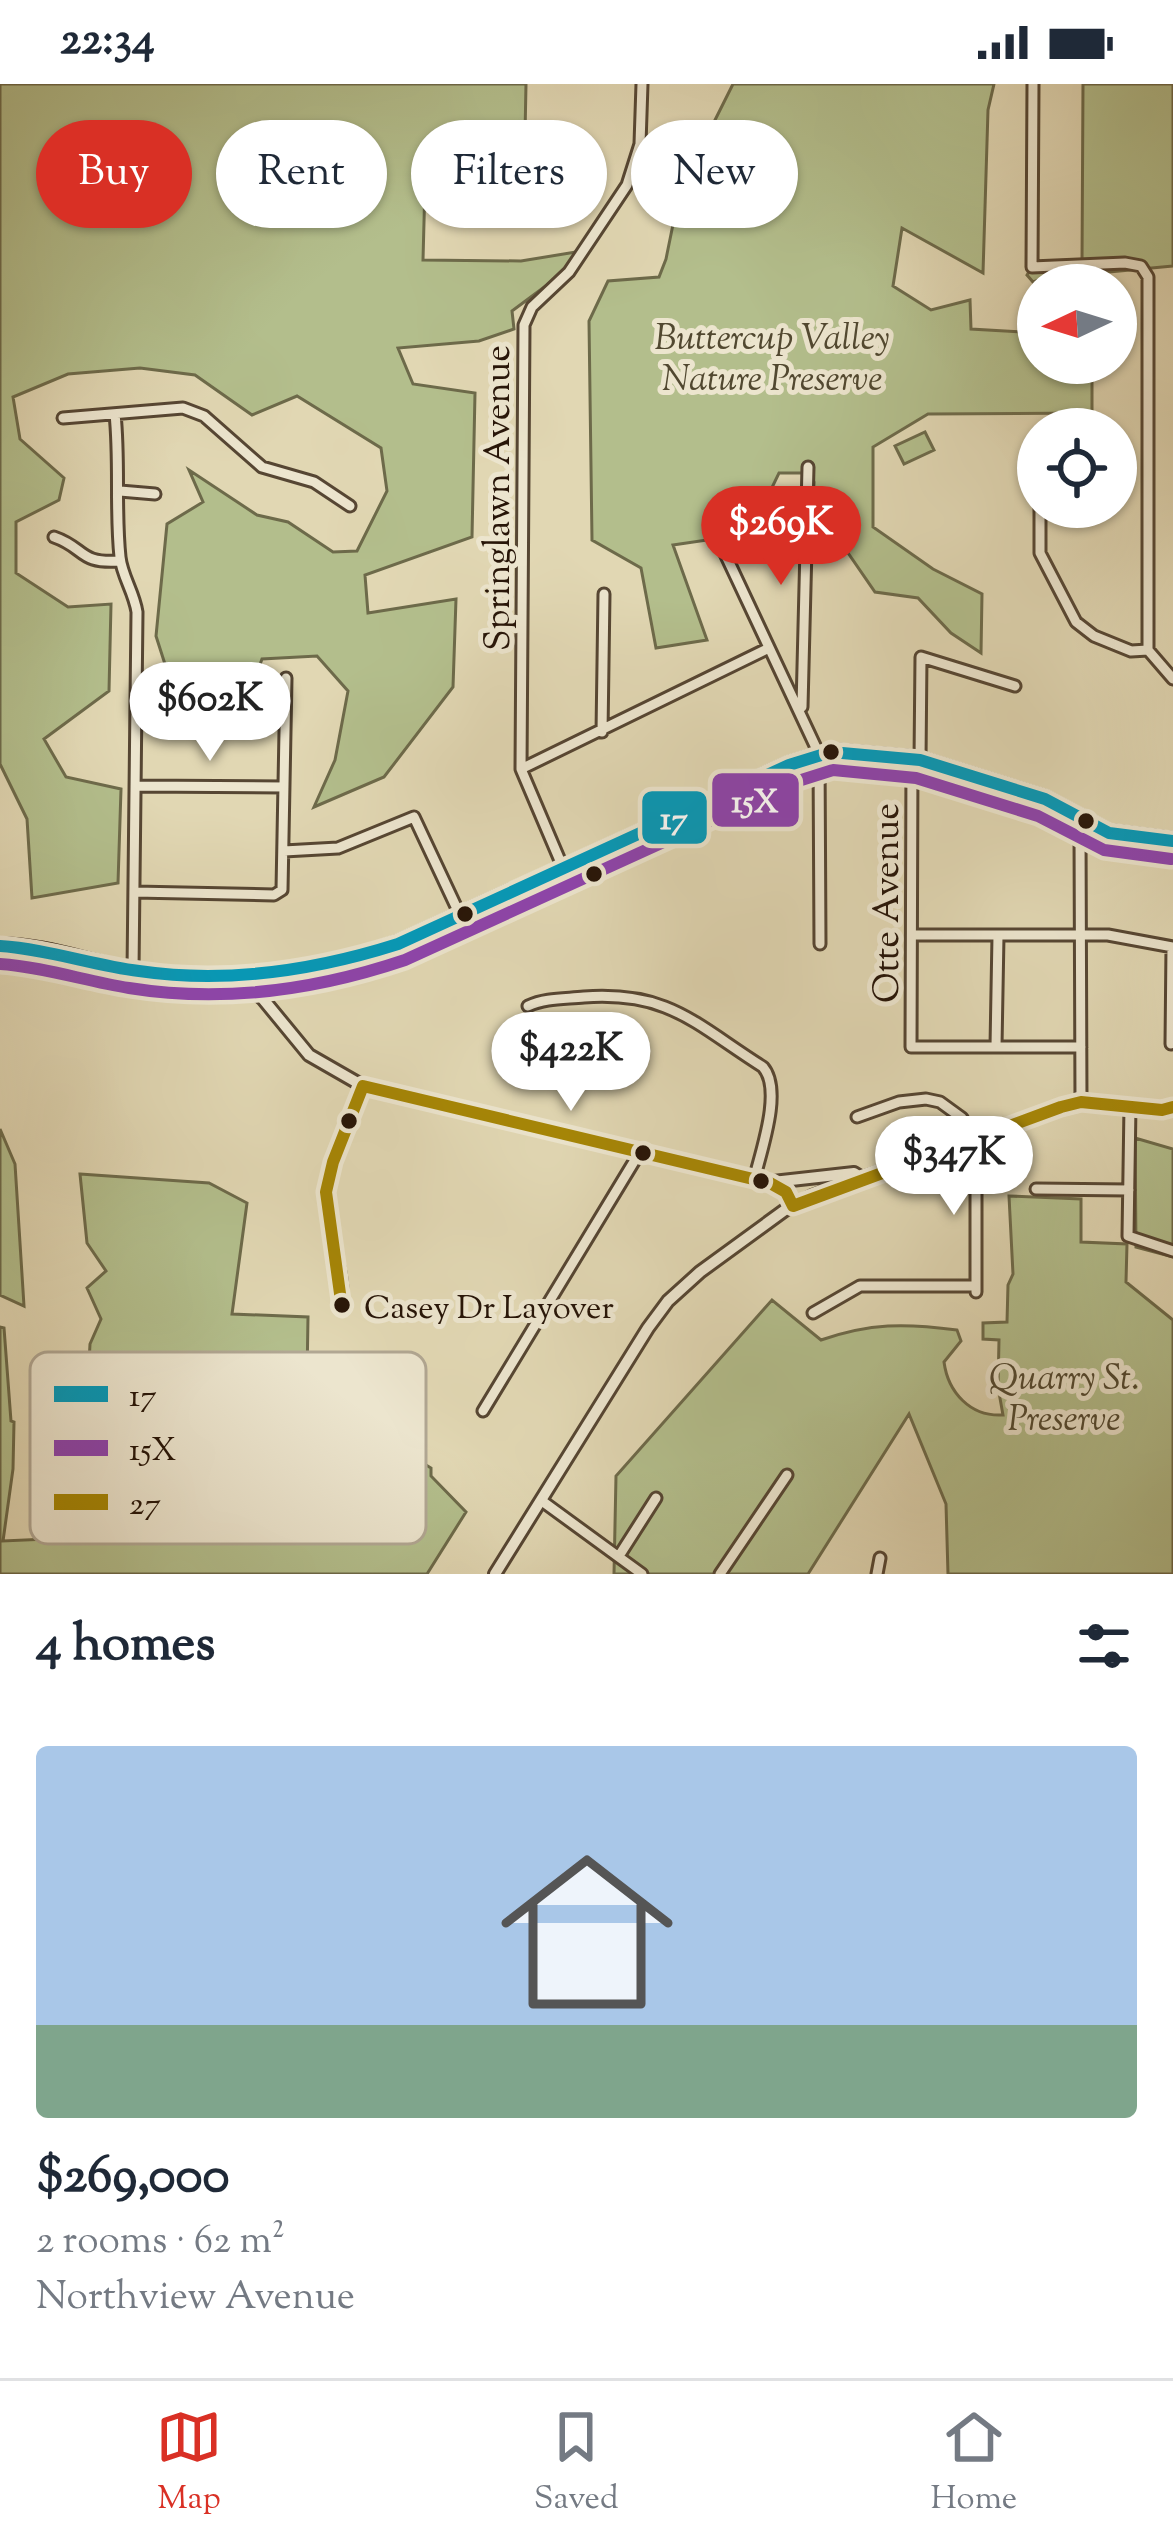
<!DOCTYPE html>
<html lang="en">
<head>
<meta charset="utf-8">
<style>
  body { margin:0; font-family:"Sorts Mill Goudy",serif; background:#f2f2f3; color:#1f2937; height:100vh; display:flex; flex-direction:column; font-size:45px; white-space:nowrap }
  * { box-sizing:border-box; margin:0 }
  p { font-size:39px; color:#747a83 }
  .icon { flex:none; width:66px; height:66px; fill:none; stroke:currentColor; stroke-width:2; stroke-linecap:round; stroke-linejoin:round }
  .map { position:relative; height:1490px; overflow:hidden }
  .drawer { display:flex; flex-direction:column; background:#fff; flex:1 }
  .drawer>* { flex:none }
  .banner { position:absolute; left:36px; top:36px; width:1101px; height:108px; display:flex; gap:24px }
  .needle { width:78px; rotate:266deg }
  .controls { position:absolute; left:1017px; top:180px; display:grid; gap:24px }
  .controls a { display:grid; place-items:center; width:120px; height:120px; border-radius:50%; background:#fff; box-shadow:0 3px 9px #0004; font-size:60px }
  .price { position:absolute; translate:-50% -102px; padding:0 27px; border-radius:42px; background:#fff; color:#222; font-size:39px; line-height:78px; filter:drop-shadow(0 3px 6px #0008) }
  .price::after { content:''; position:absolute; left:50%; top:72px; width:36px; height:27px; margin-left:-18px; background:inherit; clip-path:polygon(0 0,100% 0,50% 100%) }
  .price.active { background:#d93025; color:#fff }
  ul { padding:0; list-style:none }
  li { display:grid; align-content:center; gap:24px; height:636px; padding:0 36px }
  li span { display:grid; place-items:center; height:372px; border-radius:12px; color:#555 }
  li>.icon { margin-inline-start:auto }
  span .icon { width:216px; height:216px; fill:#fffc; stroke-width:1 }
  li b { font-size:51px }
  h2 { display:flex; justify-content:space-between; align-items:center; height:144px; padding:0 36px; font-size:51px }
  .tag { padding:0 42px; border-radius:54px; background:#fff; box-shadow:0 3px 9px #0004; font-size:42px; line-height:108px }
  .tag.active { background:#d93025; color:#fff }
  .status { display:flex; justify-content:space-between; align-items:center; height:84px; padding:0 60px; background:#fff; direction:ltr }
  .status svg { height:33px; fill:currentColor }
  .menu { display:flex; justify-content:space-around; align-items:center; height:168px; border-top:3px solid #e0e1e3; background:#fff; font-size:33px; color:#747a83 }
  .menu a { display:grid; justify-items:center; gap:6px }
  .menu .active { color:#d93025 }
  .map>svg:first-child { display:block }
  .green { fill:#b3be8c; stroke:#6d6a4a; stroke-width:3 }
  .lines { fill:none; stroke-linecap:round; stroke-linejoin:round }
  .minor-casing { stroke:#564633; stroke-width:15 }
  .tertiary-casing { stroke:#564633; stroke-width:16 }
  .primary-casing { stroke:#271508; stroke-width:20 }
  .minor { stroke:#ece5ce; stroke-width:9 }
  .tertiary { stroke:#ece5ce; stroke-width:10 }
  .primary { stroke:#e0bc7a; stroke-width:14 }
  .bus-1-casing { stroke:#ece5ce; stroke-width:21 }
  .bus-2-casing { stroke:#ece5ce; stroke-width:21 }
  .bus-3-casing { stroke:#ece5ce; stroke-width:21 }
  .bus-1 { stroke:#049aba; stroke-width:12 }
  .bus-2 { stroke:#8e44ad; stroke-width:12 }
  .bus-3 { stroke:#a68606; stroke-width:12 }
  .bus-dot { fill:#271508; stroke:#ece5ce; stroke-width:4.5 }
  .labels { text-anchor:middle; stroke-width:10; stroke-linejoin:round; paint-order:stroke }
  .bus-label { font-size:33px; fill:#271508; stroke:#ece5ce; text-anchor:start }
  .park-label { font-size:36px; font-style:italic; fill:#514830; stroke:#ece5ce }
  .street-label { font-size:36px; fill:#271508; stroke:#ece5ce }
  .key { fill:#ece5ce; stroke:#b1a793; stroke-width:3 }
  .key-label { font-size:33px; fill:#271508 }
  .line-badge { stroke:#ece5ce; stroke-width:4.5 }
  .badge-label { font-size:33px; text-anchor:middle; font-weight:bold; fill:#fff }
</style>
</head>
<body>
<div class="status"><b>22:34</b><svg viewBox="0 0 49 12"><path d="M0 12V9h3v3zM5 12V6h3v6zM10 12V3h3v9zM15 12V0h3v12zM26 1h20v11H26zM47 4h2v5h-2z"/></svg></div>
<div class="map">
<svg width="1173" height="1490" viewBox="0 0 1173 1490">
  <rect width="100%" height="100%" fill="#e1d7b3"/>
  <filter id="stains"><feTurbulence type="fractalNoise" baseFrequency=".00167" numOctaves="4"/><feColorMatrix values="0 0 0 0 .2 0 0 0 0 .09 0 0 0 0 .02 0 0 0 .5 -.17"/></filter>
  <radialGradient id="worn" r=".72"><stop offset=".6" stop-color="#630" stop-opacity="0"/><stop offset="1" stop-color="#630" stop-opacity=".3"/></radialGradient>
  <path class="green" d="M 0,0 L 526,0 L 524,101 L 425,100 L 423,176 L 521,177 L 582,167 L 551,198 L 512,227 L 514,245 L 479,257 L 398,264 L 413,300 L 475,309 L 472,453 L 365,491 L 368,529 L 456,515 L 453,603 L 384,693 L 314,723 L 335,676 L 348,607 L 317,572 L 262,575 L 240,636 L 186,646 L 156,552 L 167,440 L 203,418 L 189,386 L 257,431 L 288,438 L 333,468 L 357,467 L 387,407 L 381,364 L 297,312 L 252,331 L 195,291 L 140,284 L 68,290 L 13,313 L 20,355 L 64,394 L 59,416 L 16,438 L 16,489 L 68,523 L 111,520 L 109,607 L 44,655 L 66,693 L 121,705 L 118,799 L 32,814 L 27,735 L 0,680 Z
    M 733,0 L 994,0 L 988,26 L 983,189 L 902,144 L 893,202 L 931,226 L 970,216 L 971,245 L 1038,249 L 1038,279 L 1092,279 L 1092,329 L 928,330 L 873,363 L 873,443 L 933,485 L 982,510 L 981,569 L 951,549 L 918,514 L 875,508 L 837,453 L 812,452 L 814,398 L 810,389 L 779,389 L 764,420 L 760,444 L 756,445 L 747,475 L 727,453 L 673,461 L 707,556 L 656,564 L 641,484 L 592,456 L 589,237 L 608,197 L 659,193 L 666,175 L 680,106 Z
    M 1083,0 L 1173,0 L 1173,182 L 1045,194 L 1033,198 L 1027,191 L 1032,183 L 1082,180 Z
    M 925,348 L 934,366 L 904,380 L 895,362 Z
    M 0,1045 L 15,1080 L 24,1222 L 0,1211 Z
    M 1135,1054 L 1173,1065 L 1173,1173 L 1136,1163 Z
    M 80,1090 L 209,1099 L 247,1119 L 232,1230 L 308,1233 L 307,1294 L 313,1312 L 375,1350 L 390,1350 L 413,1373 L 431,1384 L 431,1392 L 466,1428 L 427,1490 L 0,1490 L 0,1243 L 4,1244 L 11,1337 L 14,1338 L 13,1385 L 3,1457 L 70,1454 L 81,1427 L 90,1260 L 101,1235 L 87,1204 L 106,1187 L 87,1159 Z
    M 1009,1112 L 1081,1115 L 1081,1158 L 1127,1160 L 1126,1198 L 1173,1236 L 1173,1490 L 948,1490 L 946,1420 L 909,1330 L 808,1490 L 614,1490 L 616,1392 L 772,1216 L 821,1256 C 870,1239 905,1239 957,1246 L 961,1257 L 944,1278 C 948,1308 970,1333 1003,1331 L 998,1303 L 999,1256 L 983,1255 L 983,1239 L 1007,1238 L 1008,1201 L 1013,1190 Z"/>
  <g class="lines">
    <defs>
      <path id="minor" d="M 1033,0 L 1032,183 L 1125,179 L 1141,182 L 1148,193 L 1148,566 L 1173,595
        M 115,330 C 120,378 115,426 120,473 C 122,492 134,508 137,528 L 133,887
        M 63,334 L 183,324 L 204,332 L 262,383 L 314,398 L 350,422
        M 120,407 L 155,410
        M 1040,423 L 1040,469 L 1076,538 L 1094,552 L 1131,567 L 1148,566
        M 54,453 C 86,464 78,480 120,477
        M 720,459 L 819,670 L 820,860
        M 802,623 L 808,383
        M 602,648 L 604,510
        M 912,675 L 911,963 L 1081,963
        M 920,676 L 921,573 L 1015,602
        M 521,685 L 769,564
        M 136,702 L 284,703
        M 284,767 L 338,764 L 414,733 L 460,831
        M 564,786 L 521,685 L 524,241 L 532,223 L 569,188 L 627,101 L 640,60 L 642,0
        M 135,808 L 274,811 L 282,806 L 286,594
        M 912,851 L 1108,851 L 1173,863
        M 528,922 C 545,914 565,915 584,913 C 669,907 695,940 763,983 C 783,1006 761,1067 754,1096
        M 1171,960 L 1172,863
        M 996,962 L 998,852
        M 1081,1018 L 1080,749 L 1084,735
        M 1130,1022 L 1128,1152 L 1173,1167
        M 857,1033 L 899,1018 L 926,1015 L 940,1018 L 962,1034 L 976,1061 L 976,1208
        M 1036,1105 L 1129,1106
        M 342,1224 C 345,1184 329,1158 326,1121 C 323,1089 352,1034 363,1002
        M 813,1229 L 860,1202 L 975,1202
        M 483,1327 L 638,1071
        M 542,1417 L 642,1490
        M 619,1472 L 656,1414
        M 720,1490 L 787,1391
        M 877,1490 L 880,1474"/>
      <path id="tertiary" d="M 237,893 L 263,915 L 309,971 L 363,1002 L 770,1099 L 786,1108 L 793,1122
        M 773,1098 L 854,1089 L 862,1094
        M 495,1490 L 648,1244 L 668,1217 L 700,1188 L 785,1126 L 812,1112 L 1061,1023 L 1081,1018 L 1162,1026 L 1173,1023"/>
      <path id="primary" d="M 0,862 C 48,863 89,880 135,887 C 225,901 314,889 398,860 L 789,681 L 831,668 L 920,676 L 1045,715 L 1109,749 L 1173,757"/>
    </defs>
    <use href="#minor" class="minor-casing"/>
    <use href="#tertiary" class="tertiary-casing"/>
    <use href="#primary" class="primary-casing"/>
    <use href="#minor" class="minor"/>
    <use href="#tertiary" class="tertiary"/>
    <use href="#primary" class="primary"/>
    <defs>
      <path id="bus-1" d="M 0,862 C 47,865 92,881 139,887 C 227,900 313,887 398,860 L 789,681 L 831,668 L 920,676 L 1045,715 L 1109,749 L 1173,757"/>
      <path id="bus-2" d="M 0,880 C 44,883 85,897 129,904 C 222,919 316,906 405,876 L 795,698 L 833,686 L 916,694 L 1038,732 L 1104,766 L 1171,775"/>
      <path id="bus-3" d="M 342,1224 L 326,1108 L 333,1078 L 363,1002 L 770,1099 L 786,1108 L 793,1122 L 1061,1023 L 1081,1018 L 1162,1026 L 1173,1023"/>
    </defs>
    <use href="#bus-1" class="bus-1-casing"/>
    <use href="#bus-2" class="bus-2-casing"/>
    <use href="#bus-3" class="bus-3-casing"/>
    <use href="#bus-1" class="bus-1"/>
    <use href="#bus-2" class="bus-2"/>
    <use href="#bus-3" class="bus-3"/>
  </g>
  <g class="bus-dot">
    <circle cx="831" cy="668" r="10"/>
    <circle cx="1086" cy="737" r="10"/>
    <circle cx="594" cy="790" r="10"/>
    <circle cx="465" cy="830" r="10"/>
    <circle cx="349" cy="1037" r="10"/>
    <circle cx="643" cy="1069" r="10"/>
    <circle cx="761" cy="1097" r="10"/>
    <circle cx="342" cy="1221" r="10"/>
  </g>
  <g class="labels">
    <g class="bus-label">
      <text x="364" y="1234">Casey Dr Layover</text>
    </g>
    <g class="park-label">
      <text x="772" y="265">Buttercup Valley<tspan x="772" dy="41">Nature Preserve</tspan></text>
      <text x="1064" y="1305">Quarry St.<tspan x="1064" dy="41">Preserve</tspan></text>
    </g>
    <g class="street-label">
      <text transform="translate(496 414) rotate(-90)" y="13">Springlawn Avenue</text>
      <text transform="translate(885 819) rotate(-90)" y="13">Otte Avenue</text>
    </g>
  </g>
  <rect x="30" y="1268" width="396" height="192" rx="18" class="key"/>
  <rect x="54" y="1302" width="54" height="16" fill="#049aba"/>
  <rect x="54" y="1356" width="54" height="16" fill="#8e44ad"/>
  <rect x="54" y="1410" width="54" height="16" fill="#a68606"/>
  <g class="key-label">
    <text x="129" y="1322">17</text>
    <text x="129" y="1376">15X</text>
    <text x="129" y="1430">27</text>
  </g>
  <g class="line-badge">
    <rect x="710" y="687" width="91" height="58" rx="12" fill="#8e44ad"/>
    <rect x="640" y="705" width="69" height="57" rx="12" fill="#049aba"/>
  </g>
  <g class="badge-label">
    <text x="755" y="728">15X</text>
    <text x="674" y="745">17</text>
  </g>
  <rect width="100%" height="100%" filter="url(#stains)"/>
  <rect width="100%" height="100%" fill="url(#worn)"/>
</svg>
<div class="controls">
<a><svg class="needle" viewBox="-14 -14 28 28"><path d="M0-13l5 13h-10z" fill="#e53935"/><path d="M0 13l5-13h-10z" fill="#747a83"/></svg></a>
<a><svg class="icon" aria-label="locate" viewBox="0 0 24 24"><circle cx="12" cy="12" r="6"/><path d="M12 2v4M12 18v4M2 12h4M18 12h4"/></svg></a>
</div>
<b class="price active" style="left:781px;top:504px">$269K</b>
<b class="price" style="left:210px;top:680px">$602K</b>
<b class="price" style="left:571px;top:1030px">$422K</b>
<b class="price" style="left:954px;top:1134px">$347K</b>
<div class="banner">
<a class="tag active">Buy</a>
<a class="tag">Rent</a>
<a class="tag">Filters</a>
<a class="tag">New</a>
</div>
</div>
<section class="drawer">
<h2>4 homes<svg class="icon" aria-label="filters" viewBox="0 0 24 24"><path d="M4 7h16M4 17h16"/><circle cx="9" cy="7" r="2"/><circle cx="15" cy="17" r="2"/></svg></h2>
<ul>
<li><span style="background:linear-gradient(#a9c7e8 75%,#7fa58c 0)"><svg class="icon" aria-label="home" viewBox="0 0 24 24"><path d="M3 11l9-7 9 7M6 9v11h12V9"/></svg></span><div><b>$269,000</b><p>2 rooms · 62 m²</p><p>Northview Avenue</p></div></li>
</ul>
</section>
<nav class="menu">
<a class="active"><svg class="icon" aria-label="map" viewBox="0 0 24 24"><path d="M3 6l6-2 6 2 6-2v14l-6 2-6-2-6 2zM9 4v14M15 6v14"/></svg>Map</a>
<a><svg class="icon" aria-label="saved" viewBox="0 0 24 24"><path d="M7 4h10v16l-5-4-5 4z"/></svg>Saved</a>
<a><svg class="icon" aria-label="home" viewBox="0 0 24 24"><path d="M3 11l9-7 9 7M6 9v11h12V9"/></svg>Home</a>
</nav>
</body>
</html>
